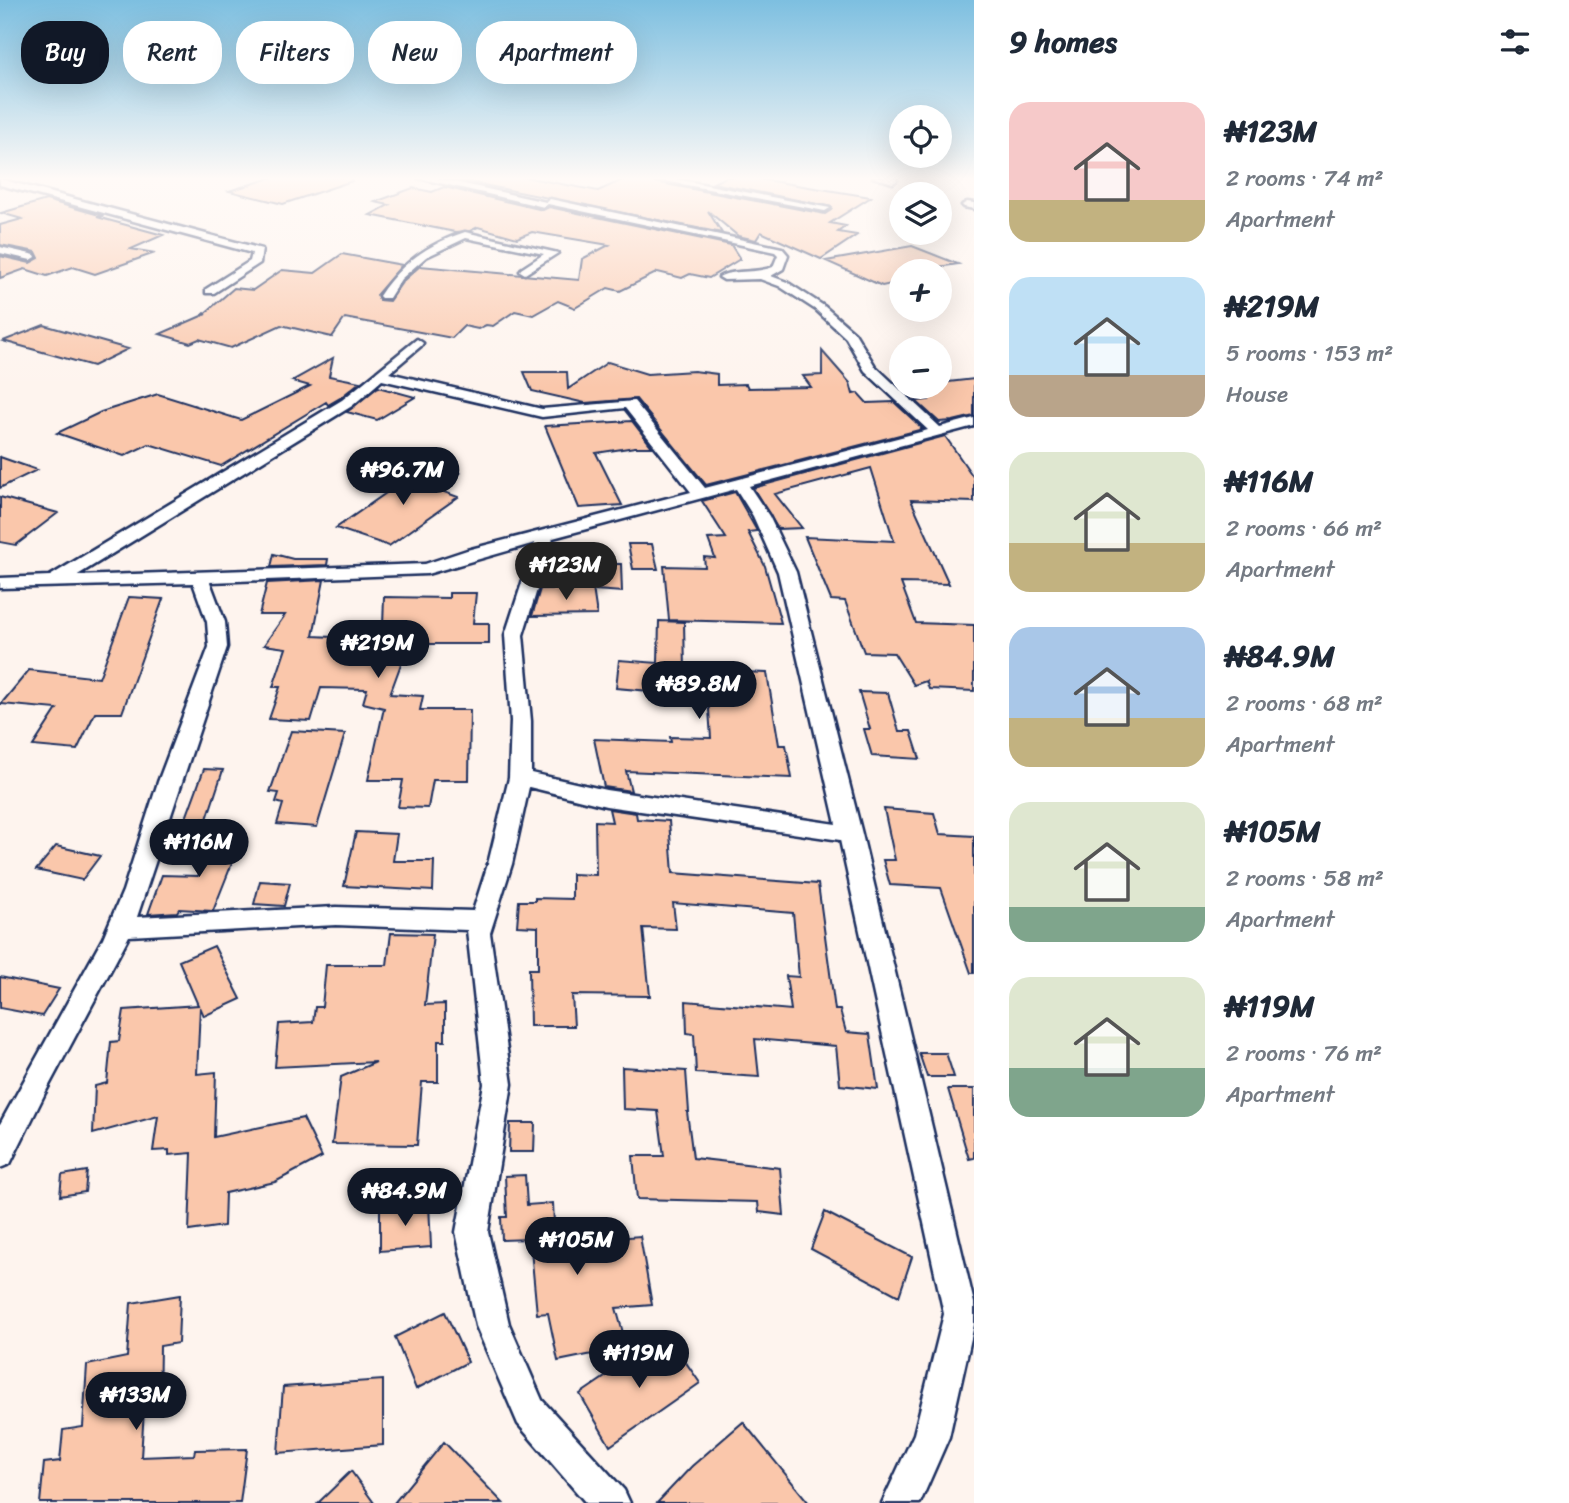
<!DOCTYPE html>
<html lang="en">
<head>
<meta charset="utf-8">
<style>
  body { margin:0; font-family:Sriracha,sans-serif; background:#f2f2f3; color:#1f2937; height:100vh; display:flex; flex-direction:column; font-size:26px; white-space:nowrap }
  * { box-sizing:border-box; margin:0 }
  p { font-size:23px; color:#747a83 }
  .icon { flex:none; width:38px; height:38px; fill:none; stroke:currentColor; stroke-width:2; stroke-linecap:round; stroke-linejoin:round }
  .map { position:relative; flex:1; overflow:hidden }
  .drawer { display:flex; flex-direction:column; background:#fff; width:595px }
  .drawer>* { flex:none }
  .hud { position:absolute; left:21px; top:21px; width:665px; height:63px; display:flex; gap:14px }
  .tools { position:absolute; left:889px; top:105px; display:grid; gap:14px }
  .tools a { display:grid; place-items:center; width:63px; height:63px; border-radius:50%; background:#fff; box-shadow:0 7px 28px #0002; font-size:35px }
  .price { position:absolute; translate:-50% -60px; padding:0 16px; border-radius:24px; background:#111827; color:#fff; font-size:23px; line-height:46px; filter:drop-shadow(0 2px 4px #0008) }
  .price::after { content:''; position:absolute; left:50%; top:42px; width:21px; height:16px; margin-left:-10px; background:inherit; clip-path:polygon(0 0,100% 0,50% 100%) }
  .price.on { background:#222; color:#fff }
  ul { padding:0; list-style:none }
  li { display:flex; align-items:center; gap:21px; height:175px; padding:0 35px }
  li span { display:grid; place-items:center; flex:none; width:196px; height:140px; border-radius:21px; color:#555 }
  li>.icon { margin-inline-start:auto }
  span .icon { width:84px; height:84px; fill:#fffc; stroke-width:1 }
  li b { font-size:30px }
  h2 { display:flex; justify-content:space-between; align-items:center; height:84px; padding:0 35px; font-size:30px }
  .tag { padding:0 24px; border-radius:28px; background:#fff; box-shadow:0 7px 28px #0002; font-size:24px; line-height:63px }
  .tag.on { background:#111827; color:#fff }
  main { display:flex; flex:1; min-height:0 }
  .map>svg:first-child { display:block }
  .building { fill:#fac7ab; stroke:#1b2f5e; stroke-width:2 }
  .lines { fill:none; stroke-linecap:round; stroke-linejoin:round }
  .street-casing { stroke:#1b2f5e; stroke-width:5 }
  .street { fill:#fff; fill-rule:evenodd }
</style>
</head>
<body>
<main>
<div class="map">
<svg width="974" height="1503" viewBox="0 0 974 1503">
  <rect width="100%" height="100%" fill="#fef4ee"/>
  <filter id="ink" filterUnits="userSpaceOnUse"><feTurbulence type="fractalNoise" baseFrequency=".0143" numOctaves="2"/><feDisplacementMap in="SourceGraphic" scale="14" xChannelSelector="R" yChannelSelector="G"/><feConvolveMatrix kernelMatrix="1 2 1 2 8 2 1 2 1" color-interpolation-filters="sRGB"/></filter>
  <g filter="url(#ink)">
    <path class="building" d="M 274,177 L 351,177 L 352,181 L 283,204 L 229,191 Z
      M 465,177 L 525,177 L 598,191 L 629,177 L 825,214 L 831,210 L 832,207 L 713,183 L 726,177 L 747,177 L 871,197 L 830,223 L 846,226 L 838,232 L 857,235 L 821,259 L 761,232 L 756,240 L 738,236 L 708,211 L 722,233 L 459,180 Z
      M 444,187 L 543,210 L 549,207 L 731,245 L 740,259 L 709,278 L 690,274 L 682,278 L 658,272 L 620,291 L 608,288 L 575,308 L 558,301 L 533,315 L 515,311 L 493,326 L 486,325 L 478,329 L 464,326 L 452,338 L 345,318 L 332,337 L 281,325 L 231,348 L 199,339 L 190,343 L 160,334 L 206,314 L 204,314 L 234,288 L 253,290 L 282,270 L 315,273 L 342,254 L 402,265 L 377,294 L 379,300 L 389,301 L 403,281 L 420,266 L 579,280 L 582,259 L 609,245 L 532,232 L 517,238 L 478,227 L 470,231 L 455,232 L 370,215 L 389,205 L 375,202 L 413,188 L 432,192 Z
      M 46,200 L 103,216 L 97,217 L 163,235 L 131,249 L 155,253 L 95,274 L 73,267 L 47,276 L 25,269 L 0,278 L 0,256 L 30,263 L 39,258 L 36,252 L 0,245 L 0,225 L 22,219 L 1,213 Z
      M 912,246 L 958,264 L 931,268 L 938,271 L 901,271 L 901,282 L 882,286 L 826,261 Z
      M 44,325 L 128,349 L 93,366 L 3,341 Z
      M 822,351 L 850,383 L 853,394 L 858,393 L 867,403 L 894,402 L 923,429 L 706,485 L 636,399 L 585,403 L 532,391 L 524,372 L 567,372 L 568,389 L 608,362 L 647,374 L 694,371 L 717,374 L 717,385 L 746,384 L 748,388 L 811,387 L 803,376 L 822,375 Z
      M 333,358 L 329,376 L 360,382 L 340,398 L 328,405 L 326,402 L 221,466 L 149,444 L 124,456 L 57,433 L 101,412 L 158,394 L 241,420 L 310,386 L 292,381 Z
      M 974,379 L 974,416 L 953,421 L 939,422 L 916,401 L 928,400 L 911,387 L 940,387 L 940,383 Z
      M 378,387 L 415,397 L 377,420 L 347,412 Z
      M 632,421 L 652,447 L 635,447 L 596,453 L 622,505 L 579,508 L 545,426 Z
      M 945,436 L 974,478 L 974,502 L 911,500 L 949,584 L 901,583 L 916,623 L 974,625 L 974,691 L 929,689 L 926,681 L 914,685 L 894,653 L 864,652 L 845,601 L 831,600 L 805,537 L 894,541 L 871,468 L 775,494 L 802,528 L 778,529 L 753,488 Z
      M 0,457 L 37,470 L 0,488 Z
      M 429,463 L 460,473 L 436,489 L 458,497 L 389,546 L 336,528 Z
      M 735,492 L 757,531 L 748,532 L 765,566 L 781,623 L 669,620 L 664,566 L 705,567 L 704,557 L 715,558 L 708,539 L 726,538 L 702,501 Z
      M 0,497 L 58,513 L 16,545 L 0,542 Z
      M 628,544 L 652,544 L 658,569 L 633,569 Z
      M 274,554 L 293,559 L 328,559 L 327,565 L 271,567 Z
      M 597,564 L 621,564 L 622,592 L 596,590 Z
      M 324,580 L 313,636 L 375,639 L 377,626 L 383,626 L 384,597 L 449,598 L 449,593 L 476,593 L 473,623 L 489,623 L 489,644 L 410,644 L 409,653 L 405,653 L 390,694 L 423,696 L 420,710 L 470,710 L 469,780 L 433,780 L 428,808 L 398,807 L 403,780 L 368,780 L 384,708 L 363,703 L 367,689 L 321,688 L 311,721 L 269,719 L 280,687 L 273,687 L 286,648 L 264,645 L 285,615 L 259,615 L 267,583 Z
      M 593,588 L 597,615 L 532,616 L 540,589 Z
      M 129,597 L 163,599 L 122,713 L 95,713 L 77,750 L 33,746 L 57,709 L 1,704 L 29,670 L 99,678 Z
      M 659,621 L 684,622 L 685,670 L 767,673 L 779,745 L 786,745 L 792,778 L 626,771 L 631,791 L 604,787 L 594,739 L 671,742 L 670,737 L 711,738 L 708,696 L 616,688 L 619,660 L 658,663 Z
      M 859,692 L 888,693 L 899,731 L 911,731 L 920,759 L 872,756 L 864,729 L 870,729 Z
      M 291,731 L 345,734 L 317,827 L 277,824 L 283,804 L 276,802 L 279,793 L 270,792 Z
      M 204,769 L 223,770 L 207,819 L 186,818 Z
      M 609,809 L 636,813 L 637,819 L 669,821 L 673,873 L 818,884 L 835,1010 L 840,1010 L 846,1032 L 870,1034 L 878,1089 L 840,1085 L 836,1046 L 755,1039 L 759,1077 L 696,1073 L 694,1034 L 687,1033 L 686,1001 L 791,1010 L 786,976 L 799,977 L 793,913 L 673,903 L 676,929 L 643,928 L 650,996 L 572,995 L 574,1026 L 530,1026 L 529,969 L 538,969 L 538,927 L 517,926 L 519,901 L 535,901 L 535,898 L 572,899 L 572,874 L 596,875 L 595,821 L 612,822 Z
      M 884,809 L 934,813 L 940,834 L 974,836 L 974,973 L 971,973 L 941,888 L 890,885 L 883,860 L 895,860 Z
      M 215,831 L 244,833 L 213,911 L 179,909 L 177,912 L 148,914 L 162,875 L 198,876 Z
      M 356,832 L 397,834 L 393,861 L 434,861 L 433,891 L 344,886 Z
      M 56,846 L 100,856 L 82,880 L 36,870 Z
      M 260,881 L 290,883 L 284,906 L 254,904 Z
      M 391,933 L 433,934 L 425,1005 L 445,1004 L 445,1041 L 438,1041 L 438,1082 L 422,1082 L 417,1145 L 332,1144 L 341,1077 L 376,1062 L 275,1067 L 279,1024 L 313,1022 L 315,1007 L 322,1007 L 326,965 L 387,965 Z
      M 214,946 L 241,999 L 204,1016 L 200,1007 L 197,1074 L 216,1072 L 214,1137 L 303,1118 L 322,1157 L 275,1182 L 225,1193 L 224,1226 L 189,1231 L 192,1153 L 169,1155 L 169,1150 L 153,1151 L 158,1116 L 93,1134 L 95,1086 L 107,1083 L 111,1042 L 119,1041 L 124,1010 L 198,1005 L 179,961 Z
      M 0,977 L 59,989 L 42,1016 L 0,1008 Z
      M 919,1053 L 946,1053 L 954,1077 L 927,1077 Z
      M 622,1067 L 686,1071 L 689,1112 L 687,1112 L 693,1158 L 780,1168 L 784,1215 L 759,1212 L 758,1202 L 637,1199 L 633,1156 L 664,1156 L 658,1111 L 623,1109 Z
      M 948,1089 L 974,1089 L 974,1158 L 969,1159 Z
      M 510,1123 L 535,1123 L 534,1152 L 509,1152 Z
      M 87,1171 L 85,1192 L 60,1196 L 62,1175 Z
      M 525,1175 L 527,1205 L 553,1203 L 555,1243 L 640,1236 L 652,1305 L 616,1308 L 627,1347 L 558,1361 L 548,1313 L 537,1314 L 530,1239 L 502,1240 L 501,1217 L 507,1217 L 505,1176 Z
      M 429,1204 L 431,1247 L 380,1251 L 380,1208 Z
      M 825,1212 L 912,1257 L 899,1296 L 811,1249 Z
      M 180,1295 L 178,1343 L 160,1346 L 159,1406 L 144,1410 L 141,1457 L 194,1455 L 195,1450 L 247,1449 L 240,1503 L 40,1503 L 44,1463 L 60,1461 L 63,1430 L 83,1427 L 87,1365 L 127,1357 L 131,1303 Z
      M 445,1312 L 468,1362 L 416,1389 L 395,1337 Z
      M 667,1335 L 700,1383 L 610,1446 L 580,1394 Z
      M 383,1380 L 383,1445 L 278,1453 L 283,1387 Z
      M 743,1422 L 809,1503 L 657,1503 L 692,1466 Z
      M 444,1442 L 503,1503 L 394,1503 Z
      M 351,1471 L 374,1503 L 318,1503 Z"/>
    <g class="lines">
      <defs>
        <path id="street" d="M 414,177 L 432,177 L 546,202 L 550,199 L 782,248 L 788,255 L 783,269 L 771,276 L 787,282 L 824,306 L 855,333 L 875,366 L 940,427 L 974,418 L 974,426 L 749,486 L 769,516 L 796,572 L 862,834 L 974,1303 L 974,1325 L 949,1437 L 920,1503 L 882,1503 L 914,1434 L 944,1314 L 840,840 L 606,806 L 529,787 L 512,864 L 490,933 L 512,1084 L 488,1232 L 509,1324 L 542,1400 L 624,1490 L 630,1503 L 586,1503 L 518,1424 L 476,1326 L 456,1232 L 484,1084 L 467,930 L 336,925 L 129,936 L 45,1093 L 10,1164 L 0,1168 L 0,1124 L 103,938 L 123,891 L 158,782 L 209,647 L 207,622 L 193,583 L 0,588 L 0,578 L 50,576 L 342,400 L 417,339 L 423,343 L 421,346 L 389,373 L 542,409 L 634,401 L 705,488 L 928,430 L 865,371 L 846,338 L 816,310 L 779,286 L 760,279 L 724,280 L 719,277 C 731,269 756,274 773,267 L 778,255 L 775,252 L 548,204 L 544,207 ZM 382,380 L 542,417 L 625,408 L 691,492 L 467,550 L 425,564 L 76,576 L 352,406 ZM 736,489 L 753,516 L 778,572 L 836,824 L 606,790 L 531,773 L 531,721 L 523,635 L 553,538 ZM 535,543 L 505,635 L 511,721 L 509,778 L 488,864 L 473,911 L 336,907 L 137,917 L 227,647 L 225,622 L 210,582 L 427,574 Z
          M 644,177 L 665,177 L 830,208 L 825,211 Z
          M 873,177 L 893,177 L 897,180 L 893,183 Z
          M 0,179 L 262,249 L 260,263 L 214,293 L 206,293 L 206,289 L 250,261 L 252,253 L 0,185 Z
          M 967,202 L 974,203 L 974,209 L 964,207 L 962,205 Z
          M 465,232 L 558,253 L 525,274 L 520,271 L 521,269 L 544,254 L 466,238 L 426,257 L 401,279 L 389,298 L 381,298 L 379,296 C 400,264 428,244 465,232 Z
          M 0,247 L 35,255 L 36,257 L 31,260 L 0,253 Z"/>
      </defs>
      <use href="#street" class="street-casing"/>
      <use href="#street" class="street"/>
    </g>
  </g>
  <linearGradient id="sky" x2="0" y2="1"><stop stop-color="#7dbfe0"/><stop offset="0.46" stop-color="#fffaf7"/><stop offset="1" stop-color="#fffaf7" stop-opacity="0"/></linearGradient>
  <rect width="974" height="388" fill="url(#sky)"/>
</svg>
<div class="tools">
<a><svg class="icon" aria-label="locate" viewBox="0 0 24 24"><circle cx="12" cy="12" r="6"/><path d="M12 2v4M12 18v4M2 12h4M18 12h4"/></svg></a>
<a><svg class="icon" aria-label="layers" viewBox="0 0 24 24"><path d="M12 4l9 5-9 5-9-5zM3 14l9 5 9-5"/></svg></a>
<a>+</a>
<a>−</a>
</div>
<b class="price" style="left:403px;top:507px">₦96.7M</b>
<b class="price on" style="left:566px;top:602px">₦123M</b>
<b class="price" style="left:378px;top:680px">₦219M</b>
<b class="price" style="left:699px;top:721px">₦89.8M</b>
<b class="price" style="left:199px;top:879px">₦116M</b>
<b class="price" style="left:405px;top:1228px">₦84.9M</b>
<b class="price" style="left:577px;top:1277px">₦105M</b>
<b class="price" style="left:639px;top:1390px">₦119M</b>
<b class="price" style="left:136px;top:1432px">₦133M</b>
<div class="hud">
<a class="tag on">Buy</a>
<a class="tag">Rent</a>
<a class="tag">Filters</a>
<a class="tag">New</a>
<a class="tag">Apartment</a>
</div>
</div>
<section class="drawer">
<h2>9 homes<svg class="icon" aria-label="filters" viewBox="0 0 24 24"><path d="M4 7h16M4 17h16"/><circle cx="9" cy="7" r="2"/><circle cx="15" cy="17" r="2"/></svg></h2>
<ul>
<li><span style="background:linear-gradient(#f6c9c9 70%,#c2b280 0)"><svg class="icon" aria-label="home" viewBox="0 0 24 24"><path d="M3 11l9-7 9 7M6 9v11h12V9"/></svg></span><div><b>₦123M</b><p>2 rooms · 74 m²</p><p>Apartment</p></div></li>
<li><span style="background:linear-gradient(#bfe0f5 70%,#b9a48a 0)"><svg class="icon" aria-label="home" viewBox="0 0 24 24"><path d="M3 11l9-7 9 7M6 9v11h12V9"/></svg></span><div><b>₦219M</b><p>5 rooms · 153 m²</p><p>House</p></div></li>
<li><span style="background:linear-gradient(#dfe7d0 65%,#c2b280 0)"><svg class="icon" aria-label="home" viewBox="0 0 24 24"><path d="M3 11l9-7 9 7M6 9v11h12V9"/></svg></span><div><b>₦116M</b><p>2 rooms · 66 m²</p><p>Apartment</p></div></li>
<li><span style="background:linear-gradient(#a9c7e8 65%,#c2b280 0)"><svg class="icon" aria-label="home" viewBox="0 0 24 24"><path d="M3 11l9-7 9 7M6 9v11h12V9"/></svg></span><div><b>₦84.9M</b><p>2 rooms · 68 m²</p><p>Apartment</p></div></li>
<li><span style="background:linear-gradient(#dfe7d0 75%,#7fa58c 0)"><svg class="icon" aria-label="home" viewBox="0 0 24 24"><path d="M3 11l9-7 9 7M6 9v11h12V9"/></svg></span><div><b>₦105M</b><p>2 rooms · 58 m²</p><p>Apartment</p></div></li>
<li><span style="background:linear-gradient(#dfe7d0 65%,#7fa58c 0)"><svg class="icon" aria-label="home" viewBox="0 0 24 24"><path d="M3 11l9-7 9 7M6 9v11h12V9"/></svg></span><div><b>₦119M</b><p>2 rooms · 76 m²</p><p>Apartment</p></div></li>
</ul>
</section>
</main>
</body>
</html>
